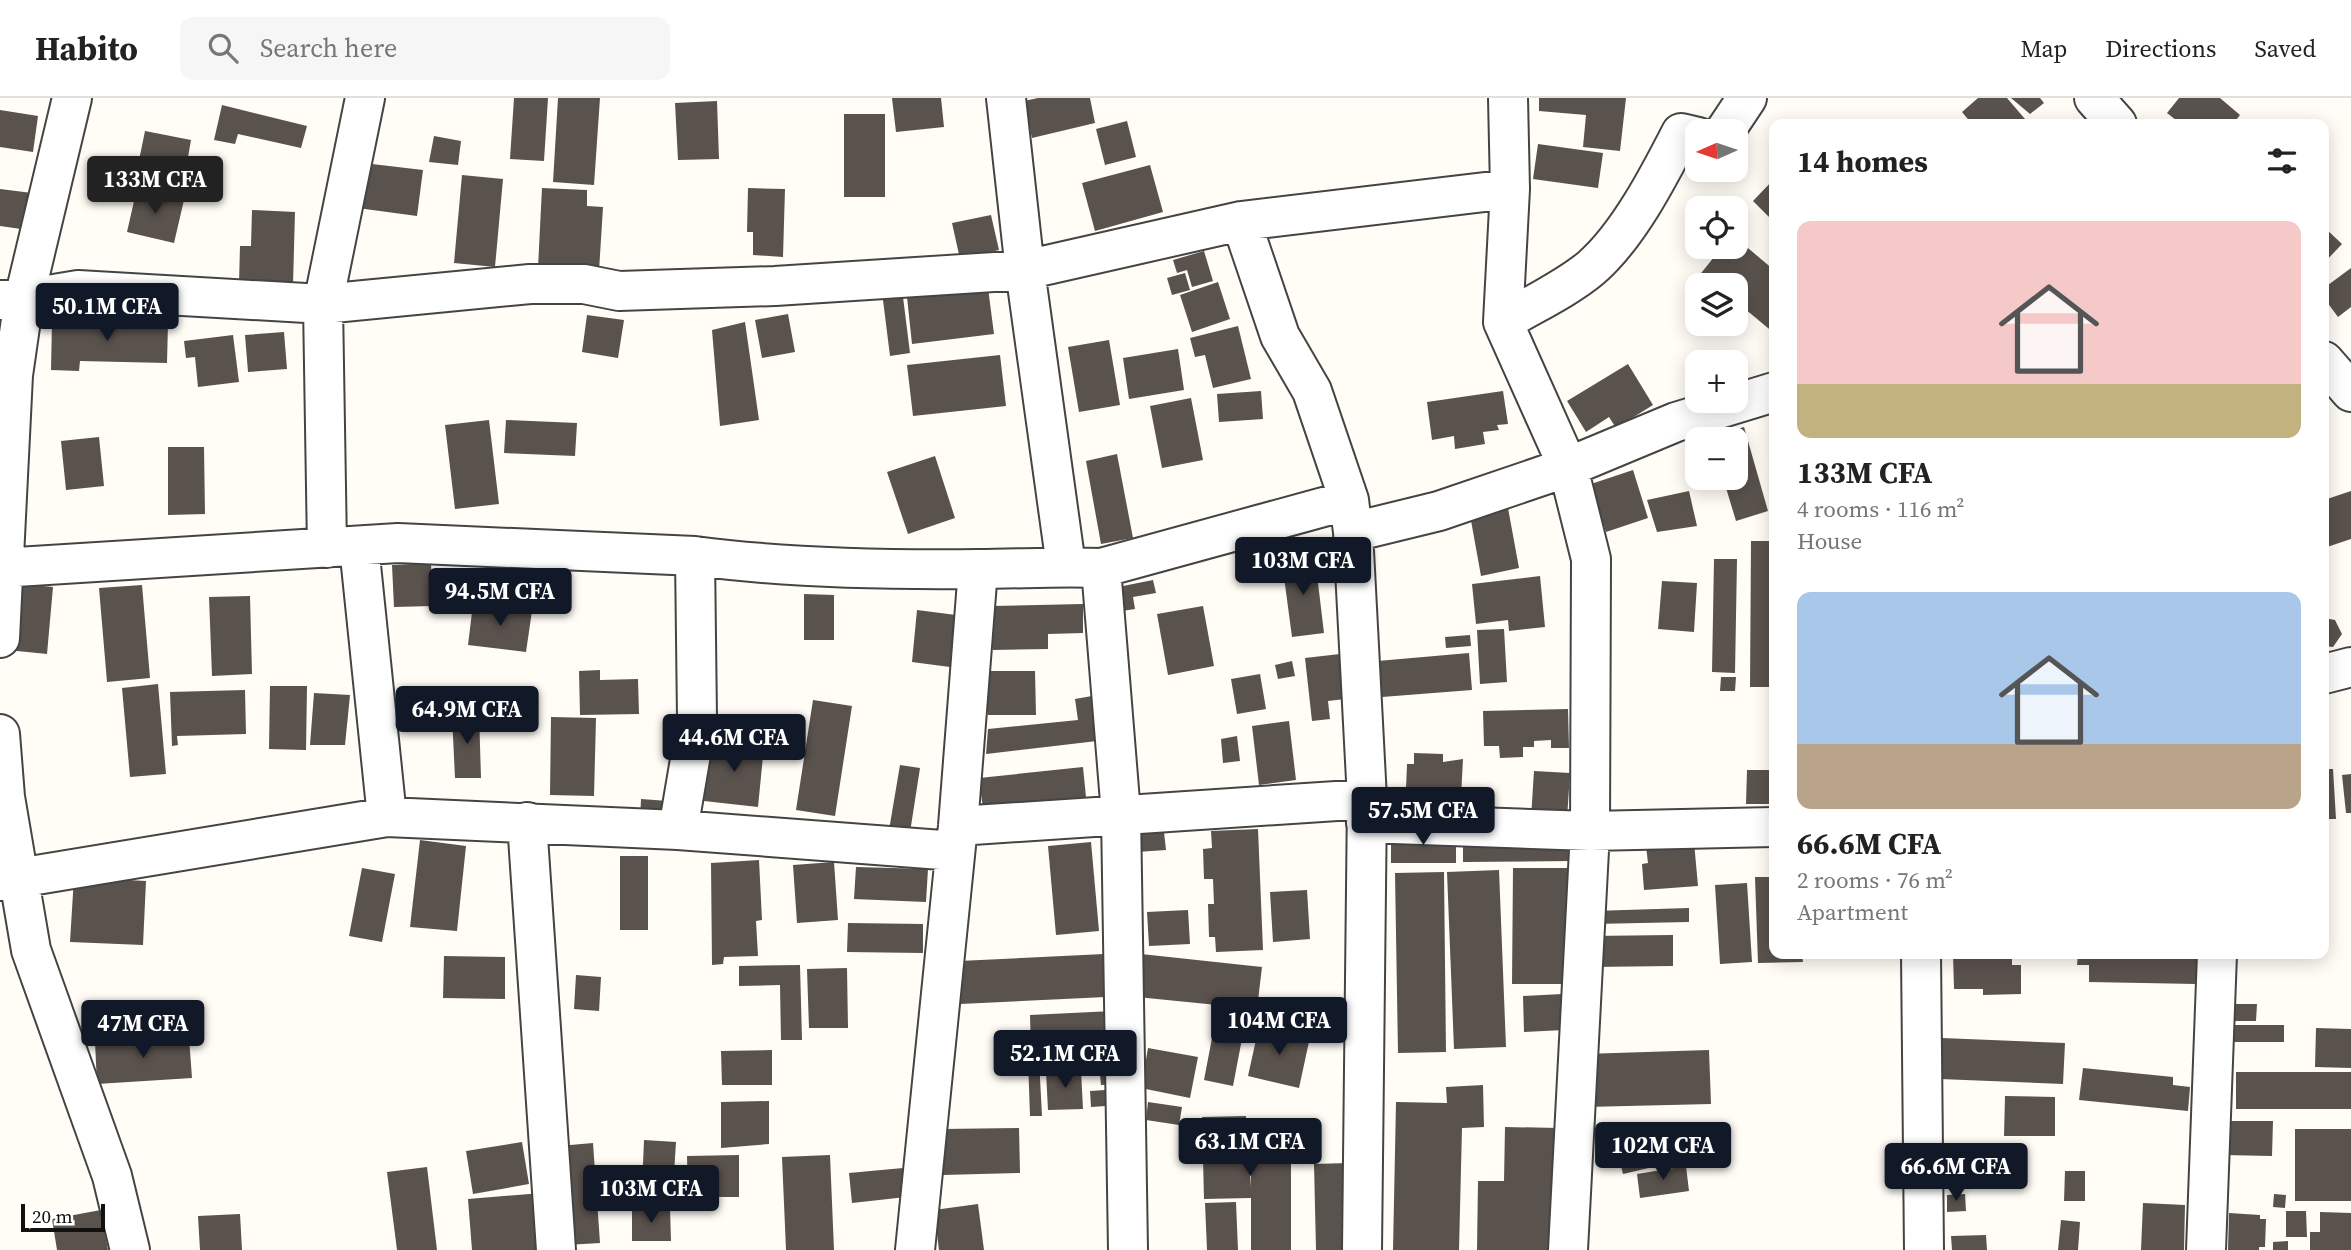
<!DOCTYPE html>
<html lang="en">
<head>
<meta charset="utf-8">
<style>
  body { margin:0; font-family:"Source Serif 4",serif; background:#f6f6f6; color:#222; height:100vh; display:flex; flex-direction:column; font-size:26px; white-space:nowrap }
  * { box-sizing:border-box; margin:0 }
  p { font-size:23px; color:#767676 }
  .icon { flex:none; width:38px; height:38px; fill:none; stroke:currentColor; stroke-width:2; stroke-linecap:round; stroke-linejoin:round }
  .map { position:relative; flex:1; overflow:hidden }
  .details { position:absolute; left:1769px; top:21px; width:560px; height:840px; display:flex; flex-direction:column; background:#fff; border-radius:14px; box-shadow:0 4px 18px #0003 }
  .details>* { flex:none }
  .needle { width:46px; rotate:267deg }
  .fabs { position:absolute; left:1685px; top:21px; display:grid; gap:14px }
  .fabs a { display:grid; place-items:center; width:63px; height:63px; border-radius:14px; background:#fff; box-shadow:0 4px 18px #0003; font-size:35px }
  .scale { position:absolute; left:21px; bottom:18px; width:84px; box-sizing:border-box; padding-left:7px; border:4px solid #111; border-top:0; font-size:19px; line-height:24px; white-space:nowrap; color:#111; -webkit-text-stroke:5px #fff; paint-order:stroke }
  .price { position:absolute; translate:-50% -60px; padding:0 16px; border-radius:7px; background:#111827; color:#fff; font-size:23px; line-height:46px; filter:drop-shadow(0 2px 4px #0008) }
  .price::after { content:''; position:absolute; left:50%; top:42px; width:21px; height:16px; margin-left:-10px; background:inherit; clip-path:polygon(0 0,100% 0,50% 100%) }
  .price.active { background:#222; color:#fff }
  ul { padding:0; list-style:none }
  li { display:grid; align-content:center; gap:14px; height:371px; padding:0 28px }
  li span { display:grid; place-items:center; height:217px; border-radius:14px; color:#555 }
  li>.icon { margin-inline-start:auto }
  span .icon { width:126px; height:126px; fill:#fffc; stroke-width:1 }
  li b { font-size:30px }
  h2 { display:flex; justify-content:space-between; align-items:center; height:84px; padding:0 28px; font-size:30px }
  header { display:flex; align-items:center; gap:42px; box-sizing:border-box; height:98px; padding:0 35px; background:#fff; border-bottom:2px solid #e0e0e0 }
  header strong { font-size:33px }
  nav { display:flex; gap:38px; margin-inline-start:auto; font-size:24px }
  .search { width:490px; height:63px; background:#f6f6f6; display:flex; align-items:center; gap:18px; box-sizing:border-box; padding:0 24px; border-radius:14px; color:#767676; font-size:26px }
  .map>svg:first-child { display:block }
  .building { fill:#5a524d }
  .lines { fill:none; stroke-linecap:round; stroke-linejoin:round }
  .minor-casing { stroke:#444; stroke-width:42 }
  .minor { stroke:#fff; stroke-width:38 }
</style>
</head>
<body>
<header>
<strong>Habito</strong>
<div class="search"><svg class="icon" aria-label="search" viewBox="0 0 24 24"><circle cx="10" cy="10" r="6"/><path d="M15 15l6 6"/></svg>Search here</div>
<nav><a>Map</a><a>Directions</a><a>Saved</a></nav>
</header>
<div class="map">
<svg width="2351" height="1152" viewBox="0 0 2351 1152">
  <rect width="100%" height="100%" fill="#fffdf5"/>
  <path class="building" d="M 514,0 L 548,0 L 544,63 L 510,61 Z
    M 558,0 L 600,0 L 594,87 L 553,84 Z
    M 892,0 L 941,0 L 944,29 L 896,34 Z
    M 1038,0 L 1090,0 L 1095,25 L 1032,40 L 1024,3 Z
    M 1539,0 L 1626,0 L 1620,53 L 1583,49 L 1586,17 L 1539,13 Z
    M 1978,0 L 2007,0 L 2025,21 L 2019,26 L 1972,26 L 1962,14 Z
    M 2011,0 L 2040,0 L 2044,5 L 2030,16 Z
    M 2179,0 L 2220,0 L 2240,17 L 2233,26 L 2181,26 L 2167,15 Z
    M 717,3 L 719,61 L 678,62 L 675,5 Z
    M 222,7 L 307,28 L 301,50 L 238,36 L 235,46 L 214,42 Z
    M 0,12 L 38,18 L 33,54 L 0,49 Z
    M 844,16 L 885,16 L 885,99 L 844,99 Z
    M 1127,23 L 1136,59 L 1105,67 L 1096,31 Z
    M 145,33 L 191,42 L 183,88 L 136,77 Z
    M 434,38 L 461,43 L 458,67 L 429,64 Z
    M 1538,46 L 1603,55 L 1598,90 L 1533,81 Z
    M 355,64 L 423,72 L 417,118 L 350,109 Z
    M 1150,67 L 1163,114 L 1095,133 L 1082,85 Z
    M 462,77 L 503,81 L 495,169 L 454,165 Z
    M 1774,81 L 1774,124 L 1753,103 Z
    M 137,90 L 184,102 L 174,145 L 127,134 Z
    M 542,90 L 587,92 L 587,108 L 603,109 L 599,173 L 538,170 Z
    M 748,90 L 785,91 L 783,159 L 753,157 L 753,134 L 747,134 Z
    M 0,91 L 32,95 L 28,132 L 0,128 Z
    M 252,112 L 295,114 L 293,187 L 239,186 L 240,148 L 251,148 Z
    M 991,117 L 999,152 L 960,161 L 952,125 Z
    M 2324,129 L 2342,146 L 2324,165 Z
    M 1736,140 L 1774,172 L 1774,235 L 1739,206 L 1736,210 L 1736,187 L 1698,187 L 1698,195 L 1690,189 L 1722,149 L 1736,149 Z
    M 1204,153 L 1213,183 L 1192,189 L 1187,172 L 1177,175 L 1173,162 Z
    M 2351,170 L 2351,209 L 2338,219 L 2324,200 L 2324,190 Z
    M 1185,175 L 1190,192 L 1172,197 L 1167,180 Z
    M 1218,184 L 1230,221 L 1192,234 L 1180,197 Z
    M 988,190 L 994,236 L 912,246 L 907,199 Z
    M 903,199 L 910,255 L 890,258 L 883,202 Z
    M 788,216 L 795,254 L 762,260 L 755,222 Z
    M 587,217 L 624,222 L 618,260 L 582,254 Z
    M 52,223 L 168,226 L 167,265 L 80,263 L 79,273 L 51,272 Z
    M 745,224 L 759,322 L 720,328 L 712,232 Z
    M 1238,228 L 1251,281 L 1213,290 L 1205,257 L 1195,259 L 1190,240 Z
    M 284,234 L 287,271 L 248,274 L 245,237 Z
    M 233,237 L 239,284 L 198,289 L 195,259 L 186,260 L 184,243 Z
    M 1109,242 L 1120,307 L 1079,314 L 1068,249 Z
    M 1178,251 L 1184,292 L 1129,301 L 1123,260 Z
    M 1000,257 L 1006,308 L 913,318 L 907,267 Z
    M 1628,266 L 1653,307 L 1616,330 L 1609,319 L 1586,334 L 1567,303 Z
    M 1261,293 L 1263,321 L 1219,324 L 1217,296 Z
    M 1503,293 L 1508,326 L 1497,327 L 1499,332 L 1483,334 L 1485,346 L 1455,351 L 1454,338 L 1432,342 L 1427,304 Z
    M 1191,300 L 1203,362 L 1162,370 L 1150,308 Z
    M 489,322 L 499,406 L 455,411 L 445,327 Z
    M 506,322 L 577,325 L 575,358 L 504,355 Z
    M 1744,329 L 1768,413 L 1736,423 L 1723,380 L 1736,380 L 1736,341 L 1711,339 Z
    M 99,339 L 104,388 L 66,392 L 61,343 Z
    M 168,349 L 204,349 L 205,416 L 168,417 Z
    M 1117,356 L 1133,440 L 1101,446 L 1086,363 Z
    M 935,358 L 955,420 L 908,436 L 887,374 Z
    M 1633,372 L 1648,420 L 1606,434 L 1591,386 Z
    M 1689,393 L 1697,428 L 1657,434 L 1647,402 Z
    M 2351,393 L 2351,441 L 2324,450 L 2324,402 Z
    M 1508,410 L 1519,470 L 1481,478 L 1470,417 Z
    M 1751,443 L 1774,443 L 1774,589 L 1750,589 Z
    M 1315,460 L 1324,535 L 1292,539 L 1282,464 Z
    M 1714,461 L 1737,461 L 1735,575 L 1712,574 Z
    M 431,465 L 433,508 L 394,509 L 392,467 Z
    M 1540,478 L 1545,529 L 1509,533 L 1508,522 L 1476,526 L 1472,486 Z
    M 1153,482 L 1156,495 L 1133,499 L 1135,511 L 1122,513 L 1118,489 Z
    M 1662,483 L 1697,485 L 1694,534 L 1658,531 Z
    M 13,485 L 53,489 L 47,556 L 7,552 Z
    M 142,487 L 150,580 L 107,584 L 99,490 Z
    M 804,496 L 834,497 L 834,542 L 804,542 Z
    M 250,498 L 252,576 L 212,578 L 209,499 Z
    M 473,506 L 532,513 L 526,554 L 468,547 Z
    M 1083,506 L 1083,535 L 1048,536 L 1048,551 L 993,552 L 992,508 Z
    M 1203,508 L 1214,568 L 1168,577 L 1157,516 Z
    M 917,512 L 956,517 L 950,569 L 912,564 Z
    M 2324,520 L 2335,522 L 2342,536 L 2333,549 L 2324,548 Z
    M 1504,531 L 1507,584 L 1480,586 L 1477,532 Z
    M 1470,537 L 1471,548 L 1446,550 L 1445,539 Z
    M 1469,555 L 1472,592 L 1369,600 L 1366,564 Z
    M 1340,556 L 1345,601 L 1328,603 L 1330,621 L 1312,623 L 1305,560 Z
    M 1292,563 L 1295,578 L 1278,581 L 1275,567 Z
    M 600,572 L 600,582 L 638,581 L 639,616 L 580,617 L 579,573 Z
    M 987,573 L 1035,573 L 1036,617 L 988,617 Z
    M 1260,576 L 1266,611 L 1237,616 L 1231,581 Z
    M 1721,579 L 1736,579 L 1735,593 L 1720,593 Z
    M 158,586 L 166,676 L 130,679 L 122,590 Z
    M 270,588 L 307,588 L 306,652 L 269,651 Z
    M 245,592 L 246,636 L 177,638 L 178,647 L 172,648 L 170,594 Z
    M 314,595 L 350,597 L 345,647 L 310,647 Z
    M 1092,598 L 1097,643 L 986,656 L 988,631 L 1078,622 L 1075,601 Z
    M 813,602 L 852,608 L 835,718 L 796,712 Z
    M 1568,611 L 1569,650 L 1551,650 L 1551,642 L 1534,643 L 1534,649 L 1523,649 L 1523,659 L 1500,660 L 1499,648 L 1484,648 L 1483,613 Z
    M 479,614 L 481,680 L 455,680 L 452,617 Z
    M 551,619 L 596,620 L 594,698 L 550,697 Z
    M 1289,623 L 1296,682 L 1259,687 L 1252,628 Z
    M 1237,638 L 1240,663 L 1223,665 L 1221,641 Z
    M 709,643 L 764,648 L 758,709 L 704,703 Z
    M 1414,655 L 1443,656 L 1443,664 L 1463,661 L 1460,718 L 1405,716 L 1407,666 L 1414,666 Z
    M 900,667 L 920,670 L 909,741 L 888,738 Z
    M 1083,669 L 1086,699 L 983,711 L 979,680 Z
    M 2324,671 L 2333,671 L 2336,721 L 2324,721 Z
    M 1747,672 L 1774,672 L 1774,706 L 1746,706 Z
    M 1534,673 L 1570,675 L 1567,721 L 1531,720 Z
    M 2351,676 L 2351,715 L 2346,715 L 2342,677 Z
    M 1378,690 L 1403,690 L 1402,713 L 1377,713 Z
    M 641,701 L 668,703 L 667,726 L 640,724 Z
    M 1258,731 L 1263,852 L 1216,854 L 1215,839 L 1209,839 L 1208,806 L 1214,806 L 1213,781 L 1204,781 L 1203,751 L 1212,750 L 1211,733 Z
    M 1391,732 L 1456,734 L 1456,765 L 1391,765 Z
    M 1164,734 L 1166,752 L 1137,754 L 1135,736 Z
    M 1572,741 L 1572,763 L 1463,764 L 1463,743 Z
    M 420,742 L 466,748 L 457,833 L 410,829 Z
    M 1091,744 L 1099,833 L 1056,837 L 1048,748 Z
    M 1694,744 L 1698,788 L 1644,792 L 1642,766 L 1648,765 L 1646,748 Z
    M 620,758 L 648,758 L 648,832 L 620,832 Z
    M 759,762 L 762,822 L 756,823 L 758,858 L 724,859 L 723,866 L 712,867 L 711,765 Z
    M 834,764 L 838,822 L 797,825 L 793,767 Z
    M 856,769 L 928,771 L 926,804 L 854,801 Z
    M 362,770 L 395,776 L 382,844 L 349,838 Z
    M 1513,770 L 1570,770 L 1569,886 L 1512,886 Z
    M 1499,772 L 1506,949 L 1454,951 L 1447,774 Z
    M 1444,774 L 1446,954 L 1398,955 L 1395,775 Z
    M 74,779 L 146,783 L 143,847 L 70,844 Z
    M 1755,779 L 1774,779 L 1774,856 L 1802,856 L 1803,864 L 1758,865 Z
    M 1747,785 L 1752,864 L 1720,866 L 1715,787 Z
    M 1307,792 L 1310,841 L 1273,844 L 1270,794 Z
    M 1689,810 L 1689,824 L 1593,826 L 1593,813 Z
    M 1188,812 L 1190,846 L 1149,848 L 1147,814 Z
    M 848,825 L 923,826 L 923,855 L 847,854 Z
    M 1673,837 L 1673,868 L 1591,869 L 1590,838 Z
    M 1104,856 L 1106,899 L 960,906 L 959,863 Z
    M 1141,856 L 1262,869 L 1257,911 L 1137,899 Z
    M 1953,856 L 2012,856 L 2012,867 L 2021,867 L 2021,896 L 1983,897 L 1983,891 L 1954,891 Z
    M 2078,856 L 2196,856 L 2196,886 L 2089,884 L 2089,867 L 2077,867 Z
    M 444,858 L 505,859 L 505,901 L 443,900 Z
    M 800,867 L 802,942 L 781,942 L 780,887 L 739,888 L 739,868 Z
    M 847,870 L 848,930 L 809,930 L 807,871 Z
    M 576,877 L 601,879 L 599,913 L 574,911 Z
    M 1562,896 L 1564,932 L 1524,934 L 1523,898 Z
    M 2233,906 L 2257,906 L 2256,923 L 2232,923 Z
    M 1113,913 L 1115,950 L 1031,954 L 1030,917 Z
    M 1216,919 L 1245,925 L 1233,988 L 1204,982 Z
    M 2231,927 L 2284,927 L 2284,944 L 2231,944 Z
    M 1259,928 L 1310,939 L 1299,990 L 1248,978 Z
    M 2316,930 L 2351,931 L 2351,970 L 2315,969 Z
    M 189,939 L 192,980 L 97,986 L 95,944 Z
    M 1942,940 L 2065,945 L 2063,986 L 1940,981 Z
    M 1148,950 L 1198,959 L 1190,1000 L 1141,990 Z
    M 772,952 L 772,987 L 722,987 L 721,953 Z
    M 1709,952 L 1711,1006 L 1585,1009 L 1584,956 Z
    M 1111,956 L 1114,986 L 1101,987 L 1098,957 Z
    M 1028,961 L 1039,961 L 1042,1018 L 1030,1018 Z
    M 2083,970 L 2173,979 L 2173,987 L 2190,989 L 2188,1013 L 2079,1002 Z
    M 1081,972 L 1083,1011 L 1048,1012 L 1046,974 Z
    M 2236,974 L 2351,974 L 2351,1011 L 2236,1011 Z
    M 1483,987 L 1484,1029 L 1462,1030 L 1459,1152 L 1393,1152 L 1396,1004 L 1447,1005 L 1446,989 Z
    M 1105,992 L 1106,1008 L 1091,1009 L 1090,993 Z
    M 2005,998 L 2055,999 L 2055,1038 L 2004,1038 Z
    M 769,1003 L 769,1046 L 721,1050 L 721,1004 Z
    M 1148,1004 L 1182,1009 L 1179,1027 L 1146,1022 Z
    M 1246,1018 L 1251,1089 L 1251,1045 L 1291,1045 L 1291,1152 L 1251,1152 L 1251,1100 L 1204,1101 L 1202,1019 Z
    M 2225,1023 L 2273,1023 L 2272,1058 L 2224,1057 Z
    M 1505,1029 L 1558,1030 L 1554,1152 L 1477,1152 L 1478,1083 L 1504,1083 Z
    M 1019,1030 L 1020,1075 L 943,1077 L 942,1031 Z
    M 2295,1031 L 2351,1031 L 2351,1103 L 2295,1103 Z
    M 1650,1040 L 1657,1068 L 1623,1076 L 1616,1048 Z
    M 644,1042 L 676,1044 L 673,1091 L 642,1090 Z
    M 522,1044 L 529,1086 L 473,1096 L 466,1053 Z
    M 593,1045 L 600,1145 L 566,1147 L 559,1048 Z
    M 739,1057 L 739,1099 L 688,1099 L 687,1058 Z
    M 830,1057 L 834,1152 L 786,1152 L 782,1059 Z
    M 1348,1065 L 1350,1152 L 1316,1152 L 1314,1066 Z
    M 1686,1068 L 1689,1093 L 1640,1100 L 1637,1076 Z
    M 427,1069 L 437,1152 L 397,1152 L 387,1074 Z
    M 903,1070 L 906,1099 L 852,1105 L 849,1075 Z
    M 2065,1073 L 2085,1073 L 2085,1103 L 2064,1103 Z
    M 542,1095 L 546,1152 L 472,1152 L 468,1101 Z
    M 1965,1096 L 1966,1113 L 1947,1114 L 1947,1097 Z
    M 2274,1096 L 2286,1097 L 2285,1110 L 2273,1109 Z
    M 1236,1104 L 1238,1152 L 1207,1152 L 1205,1105 Z
    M 2143,1105 L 2185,1107 L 2184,1152 L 2141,1152 Z
    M 978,1106 L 984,1152 L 939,1152 L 934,1112 Z
    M 632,1110 L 670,1110 L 671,1143 L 632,1143 Z
    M 101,1112 L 108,1152 L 57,1152 L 52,1121 Z
    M 2286,1113 L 2306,1113 L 2307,1139 L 2286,1139 Z
    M 2320,1114 L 2351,1115 L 2351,1152 L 2310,1152 L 2310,1134 L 2320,1134 Z
    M 2229,1115 L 2260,1117 L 2260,1121 L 2266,1121 L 2265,1149 L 2259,1149 L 2259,1152 L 2228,1152 Z
    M 240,1116 L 242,1152 L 200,1152 L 198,1118 Z
    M 2061,1122 L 2080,1124 L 2078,1152 L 2058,1152 Z
    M 1986,1137 L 1987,1152 L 1952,1152 L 1951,1138 Z
    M 2288,1143 L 2288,1152 L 2273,1152 L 2273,1144 Z"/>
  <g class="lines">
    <defs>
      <path id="minor" d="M 1006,0 L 1025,172 L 1066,468
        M 1508,0 L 1510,91 L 1503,224 L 1568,369 L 1591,461 L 1590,733 L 1568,1152
        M 2094,0 L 2117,26
        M 1725,33 L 1747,0
        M 1241,123 L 1280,238 L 1312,293 L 1349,402 L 1353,434 L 1367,701 L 1362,1152
        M 0,202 L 24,201 L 78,192 L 323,206 L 530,186 L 584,186 L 619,193 L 775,188 L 1025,172 L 1241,123 L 1510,91
        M 1503,224 C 1531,207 1566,191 1591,170 C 1628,138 1659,78 1681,35 L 1698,39
        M 2324,263 L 2351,294
        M 1353,434 L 1439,413 L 1568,369 L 1676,324 L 1774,294
        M 359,448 L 387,719
        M 327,450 L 323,206 L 365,0
        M 0,470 L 398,445 L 695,458 C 786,470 886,472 978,471 C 1019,471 1060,468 1101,470 L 1349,402
        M 1101,470 L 1121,716 L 1128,1152
        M 0,540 L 13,277 L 24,201 L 72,0
        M 2324,576 L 2351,569
        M 0,636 L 5,699 L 31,852 L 112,1078 L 130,1152
        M 527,724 L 556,1152
        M 1366,725 L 1590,733 L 1774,729
        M 958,728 L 1367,701
        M 678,732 L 697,621 L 695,458
        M 0,783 L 387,719 L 678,732 L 955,753
        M 1921,856 L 1924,1152
        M 915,1152 L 958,728 L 978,471
        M 2206,1152 L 2217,856"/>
    </defs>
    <use href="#minor" class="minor-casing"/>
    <use href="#minor" class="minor"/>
  </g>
</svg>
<div class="fabs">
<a><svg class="needle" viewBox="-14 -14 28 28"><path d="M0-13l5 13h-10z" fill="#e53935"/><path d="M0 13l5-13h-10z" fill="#767676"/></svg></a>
<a><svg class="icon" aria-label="locate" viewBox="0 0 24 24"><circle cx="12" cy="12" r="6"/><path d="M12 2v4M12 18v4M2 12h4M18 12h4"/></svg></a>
<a><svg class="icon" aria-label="layers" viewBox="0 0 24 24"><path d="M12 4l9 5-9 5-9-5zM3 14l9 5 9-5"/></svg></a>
<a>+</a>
<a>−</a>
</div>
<div class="scale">20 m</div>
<b class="price active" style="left:155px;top:118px">133M CFA</b>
<b class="price" style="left:107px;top:245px">50.1M CFA</b>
<b class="price" style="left:1303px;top:499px">103M CFA</b>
<b class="price" style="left:500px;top:530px">94.5M CFA</b>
<b class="price" style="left:467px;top:648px">64.9M CFA</b>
<b class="price" style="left:734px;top:676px">44.6M CFA</b>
<b class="price" style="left:1423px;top:749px">57.5M CFA</b>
<b class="price" style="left:1279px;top:959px">104M CFA</b>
<b class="price" style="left:143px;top:962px">47M CFA</b>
<b class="price" style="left:1065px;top:992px">52.1M CFA</b>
<b class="price" style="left:1250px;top:1080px">63.1M CFA</b>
<b class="price" style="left:1663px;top:1084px">102M CFA</b>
<b class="price" style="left:1956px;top:1105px">66.6M CFA</b>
<b class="price" style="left:651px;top:1127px">103M CFA</b>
<section class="details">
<h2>14 homes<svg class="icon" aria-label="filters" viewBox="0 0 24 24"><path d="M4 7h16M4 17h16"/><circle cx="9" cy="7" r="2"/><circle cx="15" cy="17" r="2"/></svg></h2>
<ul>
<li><span style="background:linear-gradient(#f6c9c9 75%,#c2b280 0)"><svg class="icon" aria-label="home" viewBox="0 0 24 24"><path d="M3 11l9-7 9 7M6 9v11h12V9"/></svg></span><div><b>133M CFA</b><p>4 rooms · 116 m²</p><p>House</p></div></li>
<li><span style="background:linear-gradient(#a9c7e8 70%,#b9a48a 0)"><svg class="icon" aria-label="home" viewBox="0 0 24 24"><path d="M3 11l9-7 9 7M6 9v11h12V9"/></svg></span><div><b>66.6M CFA</b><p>2 rooms · 76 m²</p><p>Apartment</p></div></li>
</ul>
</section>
</div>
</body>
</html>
